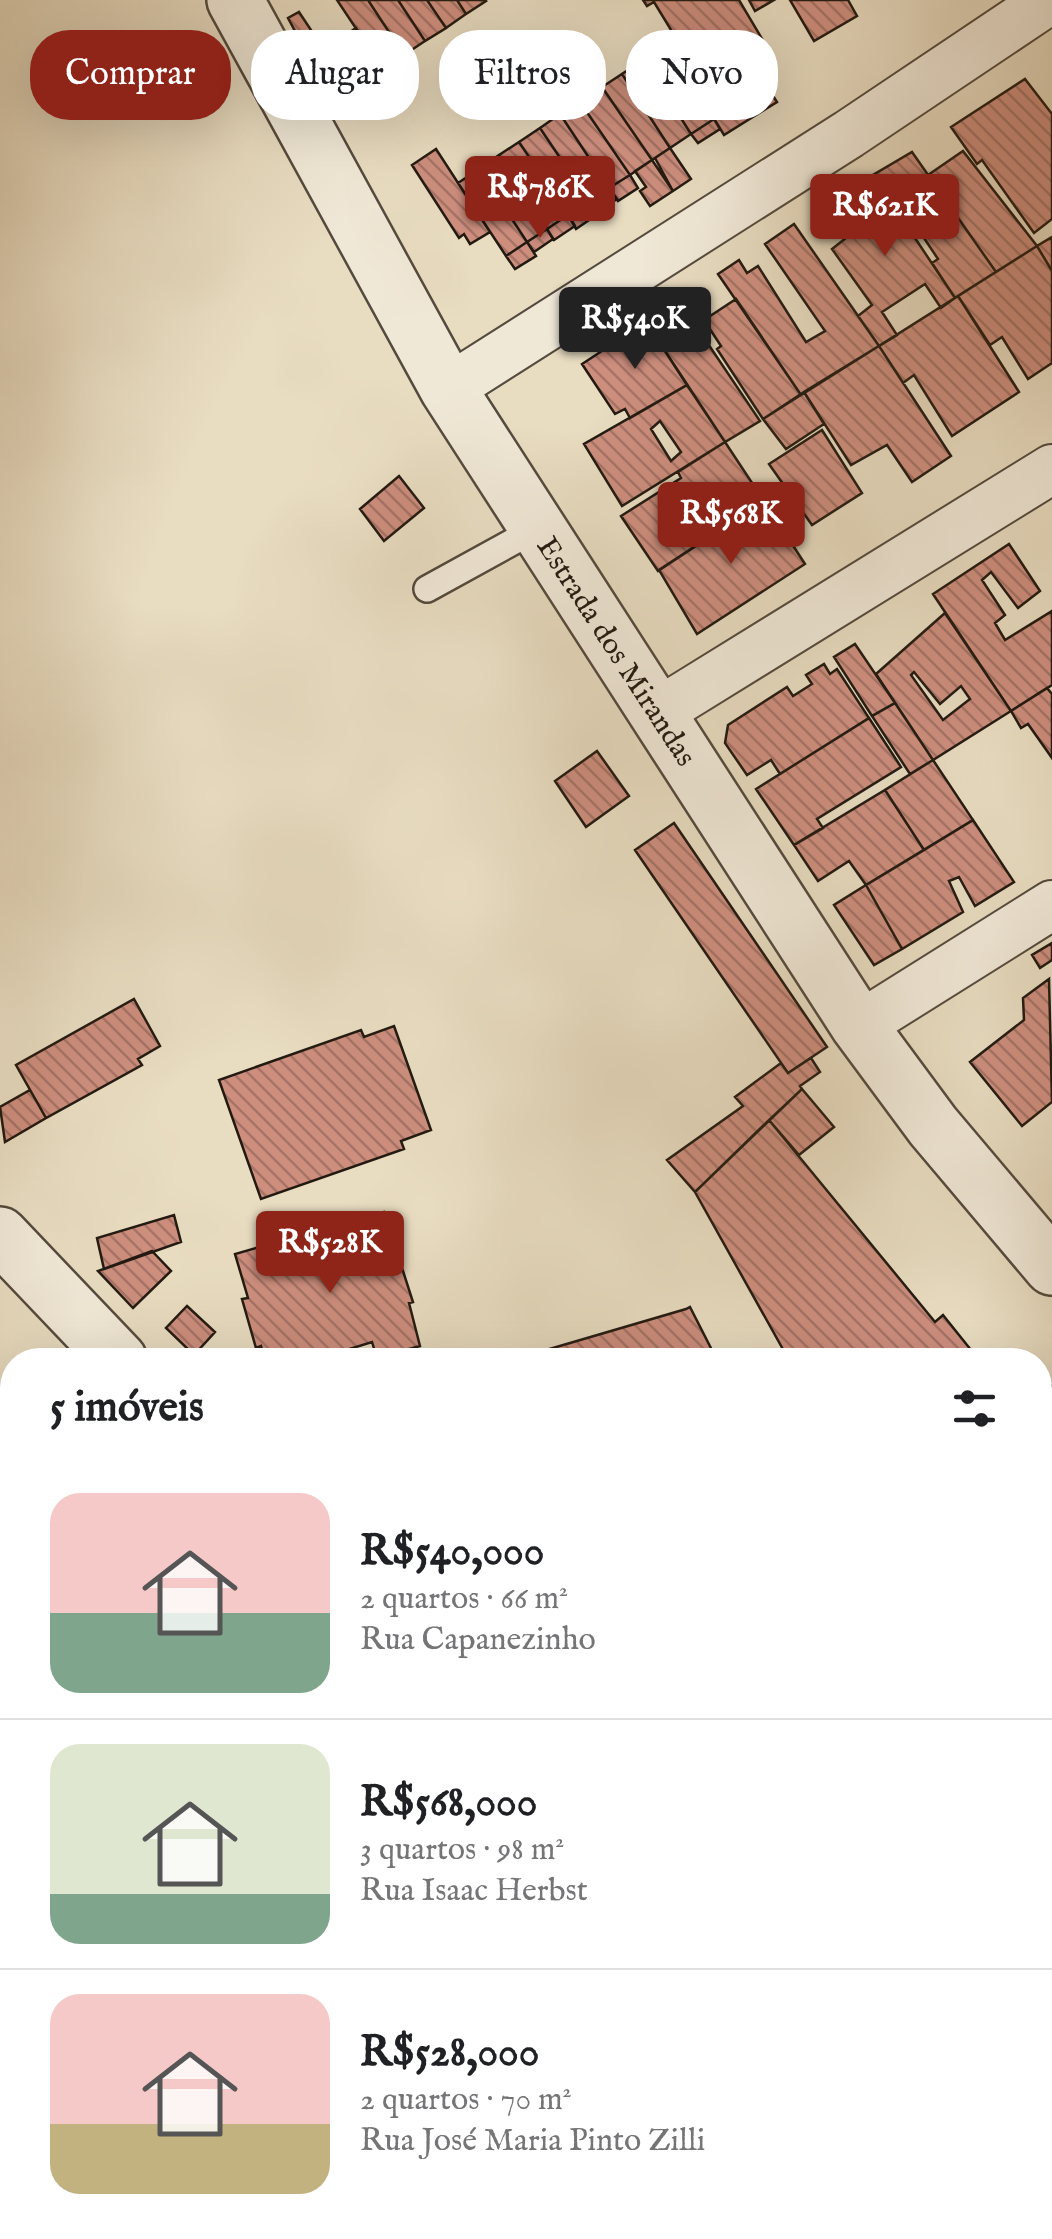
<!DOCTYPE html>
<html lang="pt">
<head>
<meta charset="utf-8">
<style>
  body { margin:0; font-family:"IM FELL English",serif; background:#f6f6f6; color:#202124; height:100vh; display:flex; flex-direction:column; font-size:38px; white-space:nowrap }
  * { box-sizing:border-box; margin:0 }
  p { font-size:32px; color:#757577 }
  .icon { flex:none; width:55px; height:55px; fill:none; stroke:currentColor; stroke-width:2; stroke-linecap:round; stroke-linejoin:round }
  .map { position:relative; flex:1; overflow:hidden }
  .drawer { position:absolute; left:0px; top:1348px; width:1052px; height:892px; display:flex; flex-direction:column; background:#fff; border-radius:40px 40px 0 0; box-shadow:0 10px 40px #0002 }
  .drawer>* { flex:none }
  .guide { position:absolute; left:30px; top:30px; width:992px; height:90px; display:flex; gap:20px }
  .price { position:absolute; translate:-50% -85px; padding:0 22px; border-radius:10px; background:#8f2418; color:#fff; font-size:32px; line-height:65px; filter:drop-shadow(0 2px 5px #0008) }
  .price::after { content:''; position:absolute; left:50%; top:60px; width:30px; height:22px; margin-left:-15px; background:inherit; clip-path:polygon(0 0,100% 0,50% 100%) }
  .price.selected { background:#222; color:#fff }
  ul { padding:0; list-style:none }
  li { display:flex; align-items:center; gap:30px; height:250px; padding:0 50px }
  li+li { border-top:2px solid #e0e0e0 }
  li span { display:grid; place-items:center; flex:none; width:280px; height:200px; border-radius:30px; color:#555 }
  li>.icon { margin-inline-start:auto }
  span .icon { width:120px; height:120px; fill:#fffc; stroke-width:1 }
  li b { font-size:42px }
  h2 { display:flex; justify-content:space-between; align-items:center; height:120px; padding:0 50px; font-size:42px }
  .chip { padding:0 35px; border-radius:40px; background:#fff; box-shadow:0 10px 40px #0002; font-size:35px; line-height:90px }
  .chip.selected { background:#8f2418; color:#fff }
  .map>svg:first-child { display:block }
  .building { fill:url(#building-back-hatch); stroke:#221a11; stroke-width:2.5; fill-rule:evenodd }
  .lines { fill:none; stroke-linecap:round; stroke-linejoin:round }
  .service-casing { stroke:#544a3d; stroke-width:30 }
  .minor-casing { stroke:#544a3d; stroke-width:52 }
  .tertiary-casing { stroke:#544a3d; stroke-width:60 }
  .service { stroke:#f0e8d7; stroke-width:25 }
  .minor { stroke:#f0e8d7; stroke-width:48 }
  .tertiary { stroke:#f0e8d7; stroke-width:55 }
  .labels { text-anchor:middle; stroke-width:8; stroke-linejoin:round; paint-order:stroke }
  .street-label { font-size:30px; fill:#221a11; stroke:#f0e8d7 }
</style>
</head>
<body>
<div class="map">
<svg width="1052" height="2239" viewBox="0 0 1052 2239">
  <defs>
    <pattern id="building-back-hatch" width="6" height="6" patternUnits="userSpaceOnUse" patternTransform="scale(2.5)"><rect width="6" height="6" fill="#cd8e7e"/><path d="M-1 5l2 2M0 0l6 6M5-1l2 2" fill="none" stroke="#a67366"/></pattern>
  </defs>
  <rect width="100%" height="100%" fill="#e8dcc1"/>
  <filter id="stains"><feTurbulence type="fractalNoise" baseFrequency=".002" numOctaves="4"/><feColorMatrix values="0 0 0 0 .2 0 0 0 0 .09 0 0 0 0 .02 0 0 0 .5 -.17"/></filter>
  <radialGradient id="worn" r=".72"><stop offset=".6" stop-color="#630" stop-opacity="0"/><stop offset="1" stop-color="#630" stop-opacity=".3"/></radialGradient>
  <path class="building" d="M 337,0 L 368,0 L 404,55 L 383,69 Z
    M 368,0 L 398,0 L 425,41 L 404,55 Z
    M 398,0 L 427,0 L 446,28 L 425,41 Z
    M 427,0 L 457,0 L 466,14 L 446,28 Z
    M 457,0 L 485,0 L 486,1 L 466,14 Z
    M 643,0 L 739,0 L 774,59 L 757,70 L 777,102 L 724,135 L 704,102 L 712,97 L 654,2 L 647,6 Z
    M 749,0 L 774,0 L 755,11 Z
    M 790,0 L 848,0 L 857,16 L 814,41 Z
    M 299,12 L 315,36 L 302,44 L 288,18 Z
    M 356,28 L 404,101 L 380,117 L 332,44 Z
    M 327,38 L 335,51 L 327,56 L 344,80 L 329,91 L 304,47 L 308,45 L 310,49 Z
    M 667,45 L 714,119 L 691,134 L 644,60 Z
    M 644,60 L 691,134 L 670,148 L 622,74 Z
    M 622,74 L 670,148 L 652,160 L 602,87 Z
    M 1025,79 L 1052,114 L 1052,219 L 1034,233 L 982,160 L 977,164 L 951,127 Z
    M 602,87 L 652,160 L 630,175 L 580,102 Z
    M 580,102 L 630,175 L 609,188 L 560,114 Z
    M 560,114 L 609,188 L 589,201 L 540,128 Z
    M 714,119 L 720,129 L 698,143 L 691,134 Z
    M 540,128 L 589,201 L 568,215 L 519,142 Z
    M 519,142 L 568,215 L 547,229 L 499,155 Z
    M 670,148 L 691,179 L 673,191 L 655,158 Z
    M 436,149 L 490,232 L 470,244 L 464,234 L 459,238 L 412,165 Z
    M 963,151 L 1037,246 L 996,272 L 928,175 Z
    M 912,152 L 996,272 L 955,298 L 932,263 L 938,259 L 916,226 L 910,229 L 873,175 Z
    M 499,155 L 547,229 L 527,242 L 479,169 Z
    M 652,160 L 673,191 L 650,206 L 640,191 L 646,187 L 635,171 Z
    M 479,169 L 527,242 L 506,256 L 458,183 Z
    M 630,175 L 638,188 L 618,201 L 609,188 Z
    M 873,175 L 955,298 L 941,308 L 925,284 L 882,312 L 897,335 L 879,346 L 858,316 L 872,305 L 832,249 L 851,234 L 840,218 L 866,199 L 857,185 Z
    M 609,188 L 617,199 L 596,213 L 589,201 Z
    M 589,201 L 598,214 L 576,229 L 568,215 Z
    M 568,215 L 575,226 L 554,240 L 547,229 Z
    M 794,224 L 879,346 L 801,395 L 718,274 L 739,260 L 747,273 L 758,266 L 806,342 L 825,331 L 765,244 Z
    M 547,229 L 553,239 L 534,252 L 527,242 Z
    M 1052,237 L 1052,271 L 1037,246 Z
    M 527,242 L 536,256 L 515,269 L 506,256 Z
    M 1037,246 L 1052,271 L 1052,363 L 1028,379 L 1002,337 L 990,345 L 958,296 Z
    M 958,296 L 1019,392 L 952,436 L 914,375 L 903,383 L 879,346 Z
    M 682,298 L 702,327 L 698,329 L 760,421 L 725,442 L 646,322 Z
    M 736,299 L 801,395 L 763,419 L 717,349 L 721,346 L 704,320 Z
    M 646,322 L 687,385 L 630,418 L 625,409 L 615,414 L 582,364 Z
    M 879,346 L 951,456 L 912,482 L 887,445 L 851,465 L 804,392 Z
    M 687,385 L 725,442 L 622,506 L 584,444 ZM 660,421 L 681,452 L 671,461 L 651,429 Z
    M 804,392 L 824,424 L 786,449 L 763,419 Z
    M 822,430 L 862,493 L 812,525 L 769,464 Z
    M 725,442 L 764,501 L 658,571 L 621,516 L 681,478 L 678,472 Z
    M 399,476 L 424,508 L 384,541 L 360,509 Z
    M 764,501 L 805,564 L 697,634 L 659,570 Z
    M 1009,544 L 1040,591 L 1018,608 L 991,572 L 982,580 L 1005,615 L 995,623 L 1005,640 L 1052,611 L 1052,685 L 1011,711 L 933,594 Z
    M 945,613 L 1011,711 L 933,760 L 876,674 ZM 914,672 L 940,704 L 961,686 L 970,699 L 943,720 L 911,675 Z
    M 855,644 L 895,703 L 872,716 L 834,657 Z
    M 824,664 L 830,674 L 837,669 L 869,718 L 780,774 L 771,760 L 747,775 L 725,743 L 728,725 L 787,687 L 793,696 L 812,684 L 806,675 Z
    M 1047,688 L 1052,694 L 1052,758 L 1028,724 L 1021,728 L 1011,711 Z
    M 895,703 L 933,760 L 910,774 L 872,716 Z
    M 869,718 L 901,767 L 817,819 L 823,828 L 794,845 L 756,789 Z
    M 597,751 L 629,796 L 586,827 L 555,781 Z
    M 933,760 L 973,820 L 924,850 L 885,790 Z
    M 885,790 L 924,850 L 866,885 L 849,861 L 818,881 L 794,845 Z
    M 973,820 L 1014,882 L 975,906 L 959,877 L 949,881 L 963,912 L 902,949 L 866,885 Z
    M 674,823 L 827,1047 L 788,1073 L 635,850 Z
    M 866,885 L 902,949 L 874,965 L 834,905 Z
    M 1052,943 L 1052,960 L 1040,968 L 1032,955 Z
    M 1049,979 L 1052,1102 L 1022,1126 L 970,1062 L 1024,1020 L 1023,998 Z
    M 134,999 L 160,1046 L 138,1059 L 142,1065 L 46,1118 L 16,1065 Z
    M 394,1026 L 431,1130 L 401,1141 L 404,1149 L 261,1199 L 219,1080 L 361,1030 L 364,1037 Z
    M 811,1058 L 820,1072 L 800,1086 L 802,1089 L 695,1192 L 667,1160 L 743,1106 L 735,1097 L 781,1063 L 788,1073 Z
    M 802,1089 L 834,1127 L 799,1155 L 769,1120 Z
    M 30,1090 L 46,1118 L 5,1142 L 0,1107 Z
    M 769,1120 L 935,1322 L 943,1315 L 979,1360 L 789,1360 L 695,1192 Z
    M 384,1212 L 413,1302 L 409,1303 L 420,1346 L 377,1358 L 372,1342 L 314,1360 L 265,1360 L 261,1346 L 256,1348 L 242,1299 L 248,1298 L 235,1254 L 277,1242 L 282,1261 L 343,1244 L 337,1224 Z
    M 174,1215 L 181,1242 L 104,1269 L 97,1238 Z
    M 152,1251 L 171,1271 L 133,1308 L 98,1271 Z
    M 187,1306 L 215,1332 L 194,1355 L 166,1328 Z
    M 690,1307 L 717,1360 L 512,1360 L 686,1309 Z
    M 1040,1383 L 1052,1386 L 1052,1472 L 1040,1473 Z
    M 113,2228 L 253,2228 L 251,2239 L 114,2239 Z
    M 383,2228 L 427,2228 L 480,2239 L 381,2239 Z"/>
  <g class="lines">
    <defs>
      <path id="service" d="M 427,589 L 538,528"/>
      <path id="minor" d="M 448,389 L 849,134 L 1049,0
        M 657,713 L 1052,469
        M 859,1026 L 1052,905
        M 0,2086 L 12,2087
        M 1040,2220 L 1052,2222
        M 315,2228 L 317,2239
        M 705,2228 L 707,2239"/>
      <path id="tertiary" d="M 235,0 L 448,389 L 657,713 L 859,1026 L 933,1126 L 1052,1267
        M 0,1235 L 119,1360
        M 1040,1502 L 1052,1500"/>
    </defs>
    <use href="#service" class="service-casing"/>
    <use href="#minor" class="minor-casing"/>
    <use href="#tertiary" class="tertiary-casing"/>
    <use href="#service" class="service"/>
    <use href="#minor" class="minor"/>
    <use href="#tertiary" class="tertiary"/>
  </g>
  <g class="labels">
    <g class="street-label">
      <text transform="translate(617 651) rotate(57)" y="10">Estrada dos Mirandas</text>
    </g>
  </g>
  <rect width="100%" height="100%" filter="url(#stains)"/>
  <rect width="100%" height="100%" fill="url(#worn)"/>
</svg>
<b class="price" style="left:540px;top:241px">R$786K</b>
<b class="price" style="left:885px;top:259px">R$621K</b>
<b class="price selected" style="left:635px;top:372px">R$540K</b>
<b class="price" style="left:731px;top:567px">R$568K</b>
<b class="price" style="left:330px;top:1296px">R$528K</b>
<div class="guide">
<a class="chip selected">Comprar</a>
<a class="chip">Alugar</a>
<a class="chip">Filtros</a>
<a class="chip">Novo</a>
</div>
<section class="drawer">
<h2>5 imóveis<svg class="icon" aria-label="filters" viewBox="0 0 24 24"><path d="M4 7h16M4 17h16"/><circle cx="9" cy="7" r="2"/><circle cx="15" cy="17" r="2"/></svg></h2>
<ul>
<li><span style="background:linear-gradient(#f6c9c9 60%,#7fa58c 0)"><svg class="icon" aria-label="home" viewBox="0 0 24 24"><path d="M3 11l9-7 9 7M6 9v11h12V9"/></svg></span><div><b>R$540,000</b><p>2 quartos · 66 m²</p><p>Rua Capanezinho</p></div></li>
<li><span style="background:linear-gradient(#dfe7d0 75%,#7fa58c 0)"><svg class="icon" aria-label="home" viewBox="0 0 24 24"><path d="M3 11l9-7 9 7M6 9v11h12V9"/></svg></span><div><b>R$568,000</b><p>3 quartos · 98 m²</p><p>Rua Isaac Herbst</p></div></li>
<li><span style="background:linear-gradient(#f6c9c9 65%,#c2b280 0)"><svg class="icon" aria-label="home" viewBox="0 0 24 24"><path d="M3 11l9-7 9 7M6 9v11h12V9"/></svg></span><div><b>R$528,000</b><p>2 quartos · 70 m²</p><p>Rua José Maria Pinto Zilli</p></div></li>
</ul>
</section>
</div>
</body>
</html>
